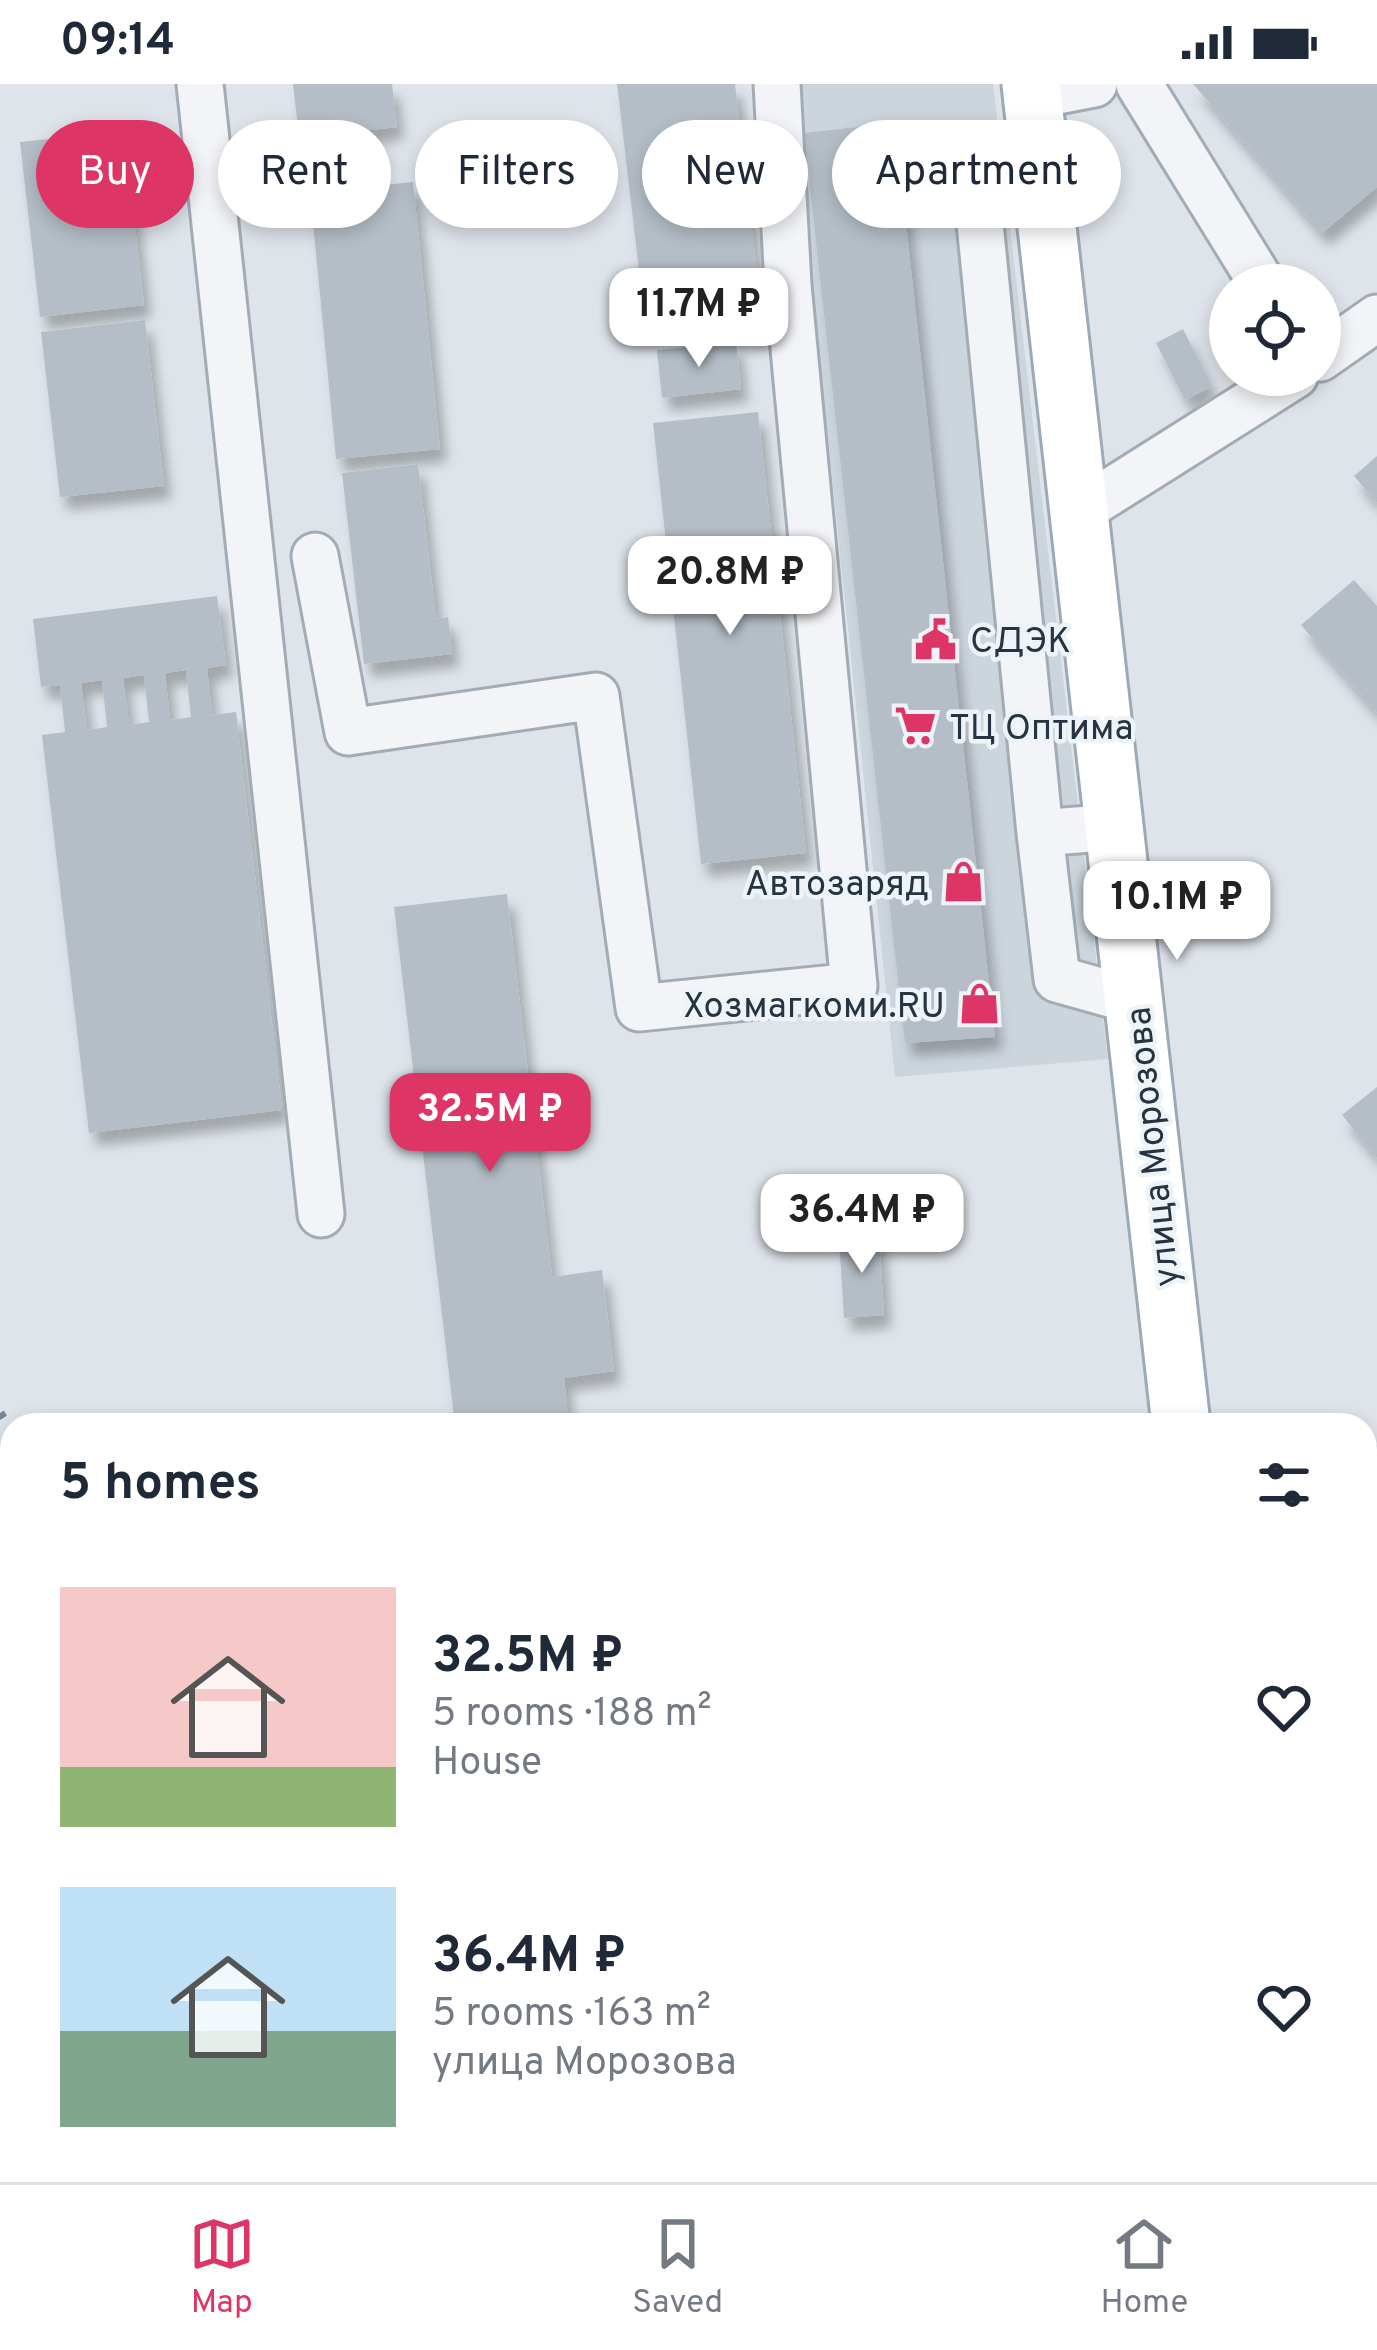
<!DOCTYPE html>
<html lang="en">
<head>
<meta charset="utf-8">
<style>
  body { margin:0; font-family:Overpass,sans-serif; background:#f2f2f3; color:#1f2937; height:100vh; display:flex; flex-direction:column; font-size:45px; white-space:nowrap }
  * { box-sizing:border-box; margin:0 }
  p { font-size:39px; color:#747a83 }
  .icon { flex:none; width:66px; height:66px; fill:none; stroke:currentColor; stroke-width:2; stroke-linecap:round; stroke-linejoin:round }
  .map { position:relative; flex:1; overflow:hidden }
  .drawer { position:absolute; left:0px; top:1329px; width:1377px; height:771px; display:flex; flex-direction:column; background:#fff; border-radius:36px 36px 0 0; box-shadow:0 6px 18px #0003 }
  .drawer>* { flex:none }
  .guide { position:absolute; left:36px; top:36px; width:1305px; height:108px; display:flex; gap:24px }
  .controls { position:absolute; left:1209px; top:180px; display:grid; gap:24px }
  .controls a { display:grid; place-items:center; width:132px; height:132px; border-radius:50%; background:#fff; box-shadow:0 6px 18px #0003; font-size:60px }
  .price { position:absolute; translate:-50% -102px; padding:0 27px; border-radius:24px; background:#fff; color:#222; font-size:39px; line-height:78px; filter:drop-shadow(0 3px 6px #0008) }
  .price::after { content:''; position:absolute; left:50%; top:72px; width:36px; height:27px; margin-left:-18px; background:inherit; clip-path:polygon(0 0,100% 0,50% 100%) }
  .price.selected { background:#dd3566; color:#fff }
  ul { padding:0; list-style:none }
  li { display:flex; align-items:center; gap:36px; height:300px; padding:0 60px }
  li span { display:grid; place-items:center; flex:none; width:336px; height:240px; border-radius:0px; color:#555 }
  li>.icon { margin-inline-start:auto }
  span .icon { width:144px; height:144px; fill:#fffc; stroke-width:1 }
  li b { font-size:51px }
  h2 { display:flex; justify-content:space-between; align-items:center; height:144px; padding:0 60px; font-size:51px }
  .tag { padding:0 42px; border-radius:54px; background:#fff; box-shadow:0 6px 18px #0003; font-size:42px; line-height:108px }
  .tag.selected { background:#dd3566; color:#fff }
  .status { display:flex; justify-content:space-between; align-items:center; height:84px; padding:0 60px; background:#fff; direction:ltr }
  .status svg { height:33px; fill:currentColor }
  .tabs { display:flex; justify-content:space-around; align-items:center; height:168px; border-top:3px solid #e0e1e3; background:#fff; font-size:33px; color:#747a83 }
  .tabs a { display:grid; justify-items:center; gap:6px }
  .tabs .selected { color:#dd3566 }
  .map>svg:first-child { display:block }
  .built { fill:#ccd4dc }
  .green { fill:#c7d4bf }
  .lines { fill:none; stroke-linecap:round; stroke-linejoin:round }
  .stream { stroke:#95b8ce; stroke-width:10 }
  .building { fill:#b5bec7; fill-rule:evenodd; filter:url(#shadow) }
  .minor-casing { stroke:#a3acb4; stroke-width:51 }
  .major-casing { stroke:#9caab7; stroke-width:63 }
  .minor { stroke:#f2f4f7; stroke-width:45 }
  .major { stroke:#fff; stroke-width:57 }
  .rail { stroke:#768695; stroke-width:9; stroke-dasharray:6 12; stroke-linecap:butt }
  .labels { text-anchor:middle; stroke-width:9; stroke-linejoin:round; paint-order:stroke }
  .poi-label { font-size:36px; fill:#263442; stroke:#eef3f7; text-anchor:start }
  .street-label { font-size:36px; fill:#263442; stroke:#eef3f7 }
</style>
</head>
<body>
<div class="status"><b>09:14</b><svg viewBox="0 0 49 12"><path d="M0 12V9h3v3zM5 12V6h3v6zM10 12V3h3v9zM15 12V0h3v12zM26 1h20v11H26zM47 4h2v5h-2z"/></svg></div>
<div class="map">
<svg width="1377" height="2098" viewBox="0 0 1377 2098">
  <defs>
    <filter id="shadow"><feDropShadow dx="7" dy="13" stdDeviation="6" flood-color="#0004"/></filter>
  </defs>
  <rect width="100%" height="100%" fill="#dee4ea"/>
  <path class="built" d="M 791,0 L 993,0 L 1108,975 L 895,993 Z"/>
  <path class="green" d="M 0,1701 L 12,1713 L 12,2043 L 0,2037 Z
    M 1365,1935 L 1377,1950 L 1377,2098 L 1330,2098 L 1323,2088 L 1365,2088 Z
    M 102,2088 L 404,2088 L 414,2098 L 121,2098 Z
    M 668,2088 L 914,2088 L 923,2098 L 679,2098 Z"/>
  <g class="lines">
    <path class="stream" d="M 0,1448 L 12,1446"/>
  </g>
  <path class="building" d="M 293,0 L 392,0 L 397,43 L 299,54 Z
    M 617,0 L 735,0 L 759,206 L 643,220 Z
    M 1193,0 L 1377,0 L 1377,103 L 1322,149 Z
    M 895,39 L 995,953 L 905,959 L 804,49 Z
    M 124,47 L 144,221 L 40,233 L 20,58 Z
    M 413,98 L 440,365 L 336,375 L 310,108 Z
    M 145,236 L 164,402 L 60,413 L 41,248 Z
    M 1183,245 L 1212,302 L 1185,316 L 1156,259 Z
    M 736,258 L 741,305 L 662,314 L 657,266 Z
    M 758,328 L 806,769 L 701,780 L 653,339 Z
    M 1377,372 L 1377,419 L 1354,392 Z
    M 418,380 L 436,535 L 448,533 L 452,570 L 364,580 L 342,389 Z
    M 1354,496 L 1377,522 L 1377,629 L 1301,541 Z
    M 217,512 L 226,581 L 207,584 L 212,631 L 236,628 L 282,1026 L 89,1049 L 42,651 L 65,648 L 60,601 L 41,603 L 33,535 ZM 186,586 L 191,633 L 170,636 L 165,589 ZM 144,591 L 149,638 L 129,641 L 123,594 ZM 102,596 L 107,643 L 87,646 L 81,599 Z
    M 507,810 L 552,1193 L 602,1186 L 614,1287 L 564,1294 L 569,1341 L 455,1341 L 394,823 Z
    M 1377,1003 L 1377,1074 L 1342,1031 Z
    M 879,1151 L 884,1231 L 844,1234 L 839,1154 Z
    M 1377,1361 L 1377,1499 L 1365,1509 L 1365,1371 Z
    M 1377,1827 L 1377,1922 L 1365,1907 L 1365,1837 Z"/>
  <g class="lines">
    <defs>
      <path id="minor" d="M 200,0 L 321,1130
        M 1139,0 L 1263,201
        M 1032,12 L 1094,0
        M 1320,274 L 1377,234
        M 1078,428 L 1295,291
        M 315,472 L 348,648 L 596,612 L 639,924 L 854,902 L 788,201 L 777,0
        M 1114,743 L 1040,749 L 1057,895 L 1135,917
        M 1040,749 L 975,88 L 1040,80
        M 1232,2098 L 1256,2088"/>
      <path id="major" d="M 1031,0 L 1181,1341
        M 1272,2088 L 1276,2098"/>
    </defs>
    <use href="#minor" class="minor-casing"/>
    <use href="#major" class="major-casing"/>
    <use href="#minor" class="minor"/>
    <use href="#major" class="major"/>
    <path class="rail" d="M 0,1329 L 12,1348
      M 0,1527 L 12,1539
      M 558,2088 L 568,2098
      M 599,2088 L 609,2098"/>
  </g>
  <defs>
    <symbol id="civic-bare" viewBox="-9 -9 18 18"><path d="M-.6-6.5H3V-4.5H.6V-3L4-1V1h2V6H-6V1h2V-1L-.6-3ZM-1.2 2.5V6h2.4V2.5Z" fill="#dd3566" stroke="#eef3f7" stroke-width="2.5" paint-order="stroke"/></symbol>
    <symbol id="supermarket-bare" viewBox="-9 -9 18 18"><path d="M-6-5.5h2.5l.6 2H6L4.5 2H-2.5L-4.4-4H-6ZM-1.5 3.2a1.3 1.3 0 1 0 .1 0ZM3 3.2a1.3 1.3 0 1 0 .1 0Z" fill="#dd3566" stroke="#eef3f7" stroke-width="2.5" paint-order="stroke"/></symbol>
    <symbol id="shop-bare" viewBox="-9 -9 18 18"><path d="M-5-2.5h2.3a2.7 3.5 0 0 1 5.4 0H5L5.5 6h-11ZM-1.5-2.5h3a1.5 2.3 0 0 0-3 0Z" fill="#dd3566" stroke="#eef3f7" stroke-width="2.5" paint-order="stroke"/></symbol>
  </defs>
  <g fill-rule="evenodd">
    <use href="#civic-bare" x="906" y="526" width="59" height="59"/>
    <use href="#supermarket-bare" x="886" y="612" width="59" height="59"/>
    <use href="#shop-bare" x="934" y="768" width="59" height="59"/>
    <use href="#shop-bare" x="950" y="890" width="59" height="59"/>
  </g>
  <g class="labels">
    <g class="poi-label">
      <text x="970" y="568">СДЭК</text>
      <text x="949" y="655">ТЦ Оптима</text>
      <text x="929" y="811" text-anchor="end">Автозаряд</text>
      <text x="945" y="933" text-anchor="end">Хозмагкоми.RU</text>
    </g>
    <g class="street-label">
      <text transform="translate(1151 1063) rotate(-96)" y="13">улица Морозова</text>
    </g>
  </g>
</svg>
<div class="controls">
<a><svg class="icon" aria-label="locate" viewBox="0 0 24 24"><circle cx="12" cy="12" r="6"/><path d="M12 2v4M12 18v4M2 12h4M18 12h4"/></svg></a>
</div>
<b class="price" style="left:699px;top:286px">11.7M ₽</b>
<b class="price" style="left:730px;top:554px">20.8M ₽</b>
<b class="price" style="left:1177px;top:879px">10.1M ₽</b>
<b class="price selected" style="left:490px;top:1091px">32.5M ₽</b>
<b class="price" style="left:862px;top:1192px">36.4M ₽</b>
<div class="guide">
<a class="tag selected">Buy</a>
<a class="tag">Rent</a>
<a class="tag">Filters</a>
<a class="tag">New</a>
<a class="tag">Apartment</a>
</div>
<section class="drawer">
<h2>5 homes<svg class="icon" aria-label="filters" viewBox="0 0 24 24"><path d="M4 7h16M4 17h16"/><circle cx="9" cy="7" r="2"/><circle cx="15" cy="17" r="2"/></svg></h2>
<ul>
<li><span style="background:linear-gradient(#f6c9c9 75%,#8fb573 0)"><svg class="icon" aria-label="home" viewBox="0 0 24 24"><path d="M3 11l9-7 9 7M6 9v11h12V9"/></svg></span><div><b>32.5M ₽</b><p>5 rooms · 188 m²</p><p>House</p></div><svg class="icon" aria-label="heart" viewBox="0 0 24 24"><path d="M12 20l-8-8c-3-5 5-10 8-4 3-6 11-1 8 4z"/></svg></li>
<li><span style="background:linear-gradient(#bfe0f5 60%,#7fa58c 0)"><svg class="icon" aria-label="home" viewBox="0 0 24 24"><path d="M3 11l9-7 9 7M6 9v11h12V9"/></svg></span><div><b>36.4M ₽</b><p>5 rooms · 163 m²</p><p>улица Морозова</p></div><svg class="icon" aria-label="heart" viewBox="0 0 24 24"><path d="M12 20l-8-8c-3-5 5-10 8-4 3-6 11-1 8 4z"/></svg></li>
</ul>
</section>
</div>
<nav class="tabs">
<a class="selected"><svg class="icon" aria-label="map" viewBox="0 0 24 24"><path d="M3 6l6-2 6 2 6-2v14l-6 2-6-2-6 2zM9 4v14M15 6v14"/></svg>Map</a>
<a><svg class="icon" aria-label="saved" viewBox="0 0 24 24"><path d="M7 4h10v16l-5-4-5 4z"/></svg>Saved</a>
<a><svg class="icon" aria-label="home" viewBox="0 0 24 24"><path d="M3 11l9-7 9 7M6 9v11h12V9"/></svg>Home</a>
</nav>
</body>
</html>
